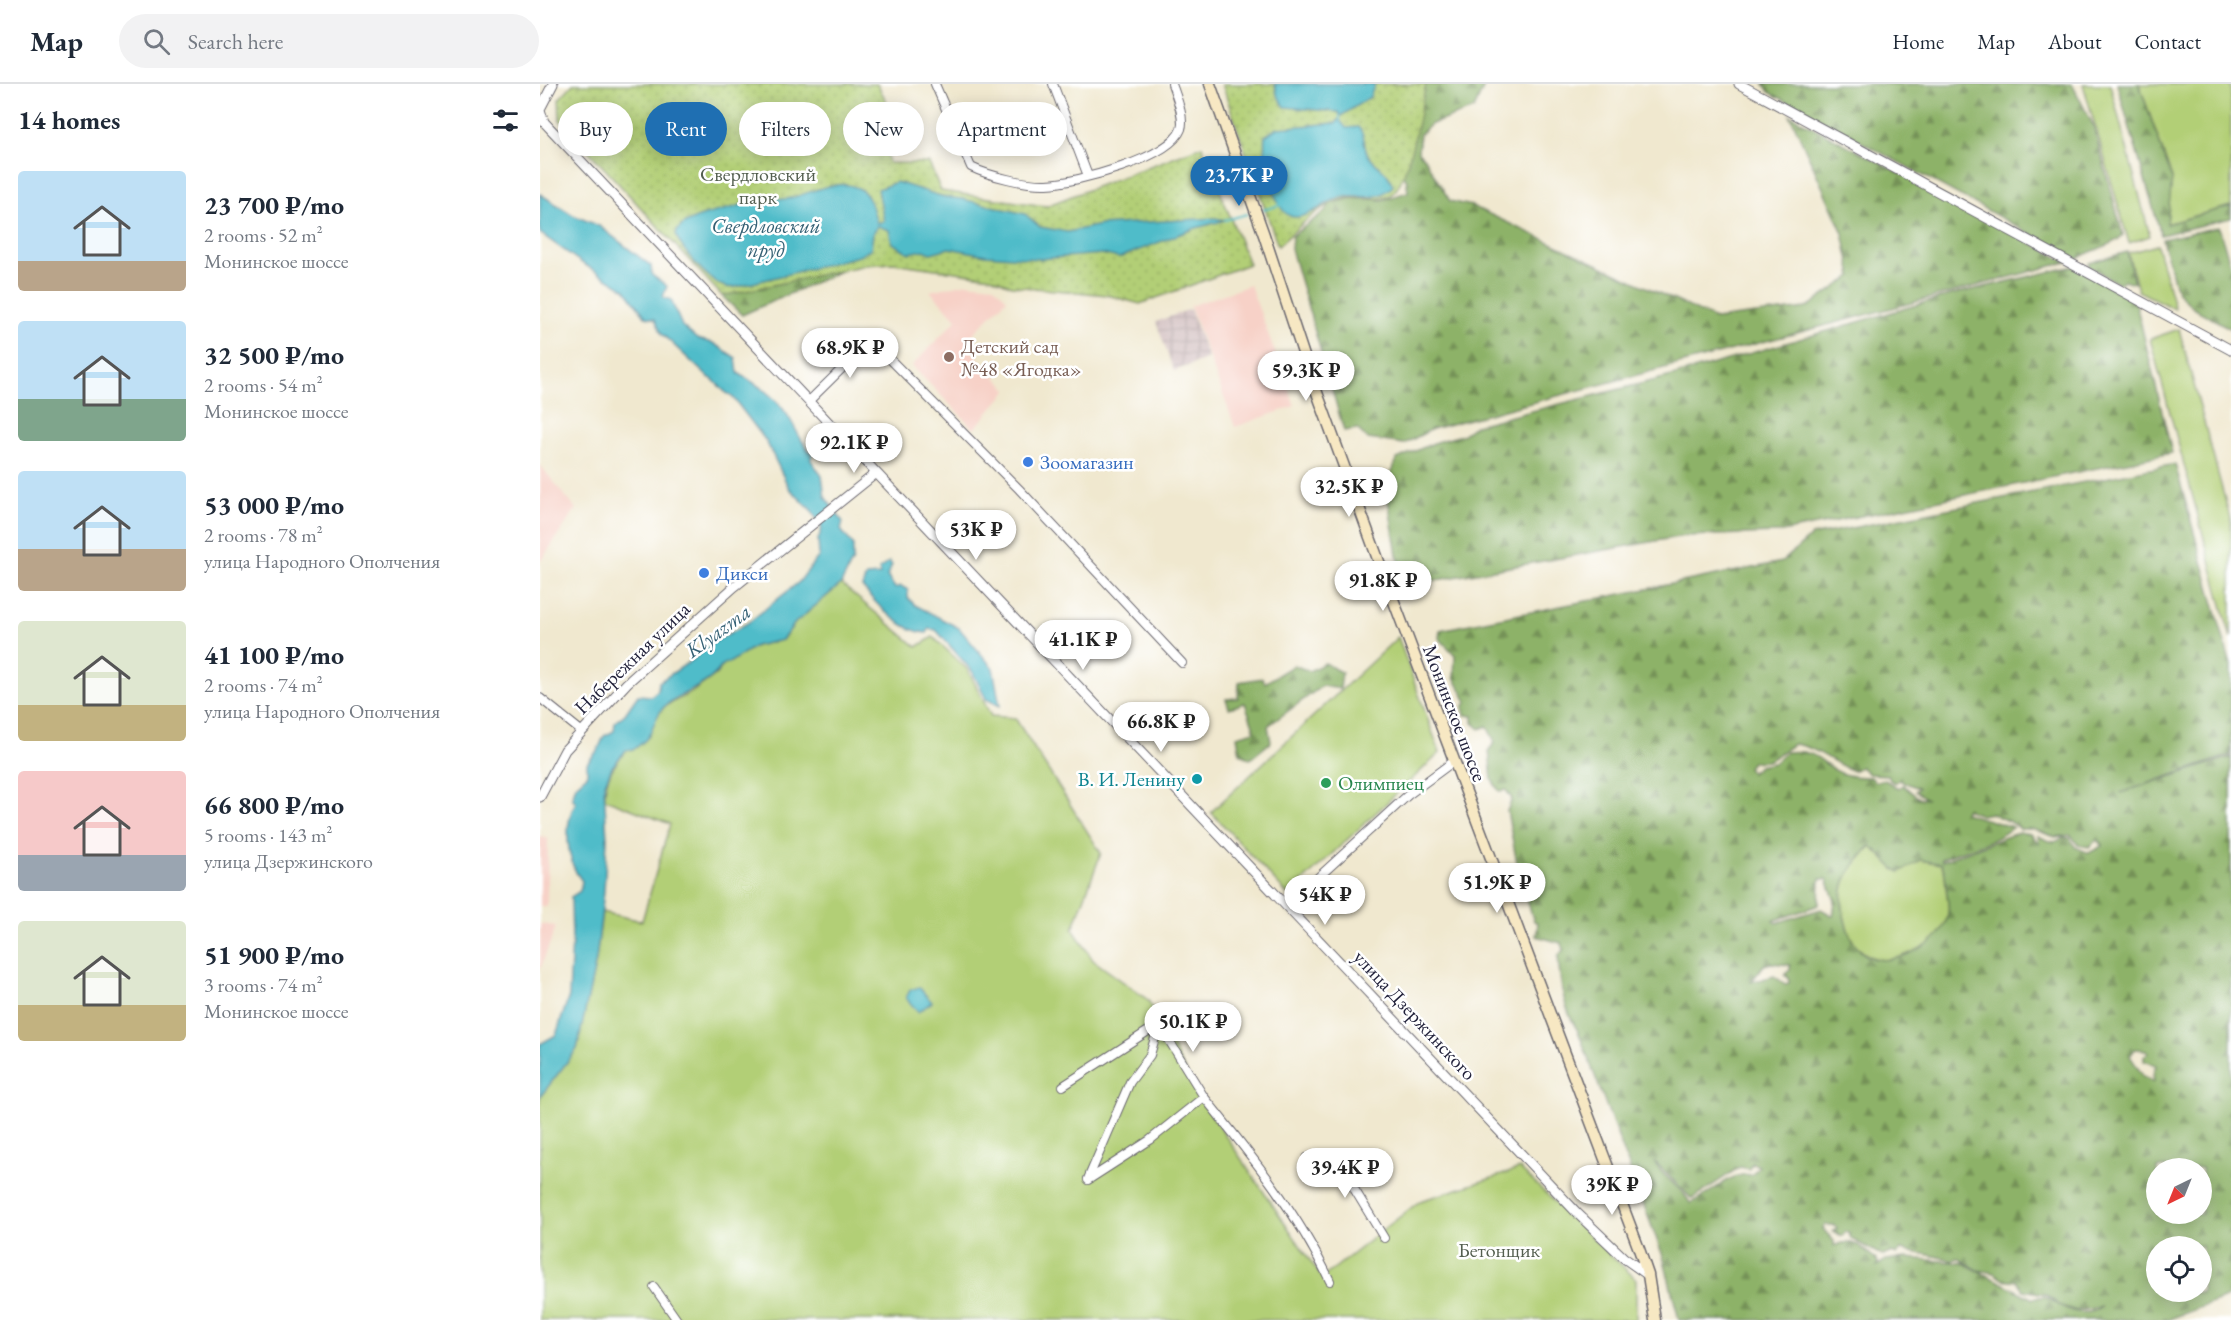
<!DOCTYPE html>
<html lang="en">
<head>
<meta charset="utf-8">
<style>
  body { margin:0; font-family:"EB Garamond",serif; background:#f2f2f3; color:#1f2937; height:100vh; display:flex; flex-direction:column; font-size:22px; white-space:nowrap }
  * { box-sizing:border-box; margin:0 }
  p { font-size:20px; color:#747a83 }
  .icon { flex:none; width:33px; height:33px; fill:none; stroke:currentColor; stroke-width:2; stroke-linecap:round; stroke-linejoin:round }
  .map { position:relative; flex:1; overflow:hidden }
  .side { display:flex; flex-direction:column; background:#fff; width:540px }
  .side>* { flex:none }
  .top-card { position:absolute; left:18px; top:18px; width:570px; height:54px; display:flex; gap:12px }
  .needle { width:39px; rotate:223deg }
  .buttons { position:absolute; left:1606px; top:1074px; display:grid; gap:12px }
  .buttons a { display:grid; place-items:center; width:66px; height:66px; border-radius:50%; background:#fff; box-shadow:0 3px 15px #0003; font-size:30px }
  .price { position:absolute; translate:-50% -51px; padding:0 14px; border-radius:21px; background:#fff; color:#222; font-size:20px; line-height:39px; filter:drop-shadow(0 2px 3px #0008) }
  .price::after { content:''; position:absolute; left:50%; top:36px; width:18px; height:14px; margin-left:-9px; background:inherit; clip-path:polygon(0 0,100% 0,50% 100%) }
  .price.active { background:#1f6fb2; color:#fff }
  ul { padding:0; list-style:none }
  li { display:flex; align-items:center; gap:18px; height:150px; padding:0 18px }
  li span { display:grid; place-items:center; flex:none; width:168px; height:120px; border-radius:6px; color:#555 }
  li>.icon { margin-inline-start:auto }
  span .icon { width:72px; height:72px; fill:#fffc; stroke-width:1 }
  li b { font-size:26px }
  h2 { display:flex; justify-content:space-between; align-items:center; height:72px; padding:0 18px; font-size:26px }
  .pill { padding:0 21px; border-radius:27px; background:#fff; box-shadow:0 3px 15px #0003; font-size:21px; line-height:54px }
  .pill.active { background:#1f6fb2; color:#fff }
  header { display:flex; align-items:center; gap:36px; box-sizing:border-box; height:84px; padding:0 30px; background:#fff; border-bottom:2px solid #e0e1e3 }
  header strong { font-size:28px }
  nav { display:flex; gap:33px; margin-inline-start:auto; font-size:21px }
  .search { width:420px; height:54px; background:#f2f2f3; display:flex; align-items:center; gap:15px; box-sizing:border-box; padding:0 21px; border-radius:33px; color:#747a83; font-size:22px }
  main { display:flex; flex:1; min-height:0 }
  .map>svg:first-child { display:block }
  .built { fill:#f7d1c7 }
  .industrial { fill:url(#industrial-grid) }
  .green { fill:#b2cf76; stroke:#6a7858; stroke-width:1.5 }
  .forest { fill:url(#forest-firs); stroke:#586a51; stroke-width:1.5; fill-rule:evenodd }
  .park { fill:url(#park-dots); stroke:#6a7858; stroke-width:1.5 }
  .water { fill:#4fbcc9; stroke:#386f82; stroke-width:1.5 }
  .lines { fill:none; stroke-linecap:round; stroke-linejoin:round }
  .stream { stroke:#4fbcc9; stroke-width:2 }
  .minor-casing { stroke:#6a676f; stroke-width:10 }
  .tertiary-casing { stroke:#6a676f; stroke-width:11 }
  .secondary-casing { stroke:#6a676f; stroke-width:13 }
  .minor { stroke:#fff; stroke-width:8 }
  .tertiary { stroke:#fff; stroke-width:9 }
  .secondary { stroke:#f7e8c3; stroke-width:10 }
  .education-dot { fill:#8d6e63; stroke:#fff; stroke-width:2 }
  .shop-dot { fill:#3f7fe0; stroke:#fff; stroke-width:2 }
  .culture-dot { fill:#0f9aa8; stroke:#fff; stroke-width:2 }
  .leisure-dot { fill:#2e9e5b; stroke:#fff; stroke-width:2 }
  .labels { text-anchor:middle; stroke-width:5; stroke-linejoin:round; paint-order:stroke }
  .park-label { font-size:20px; fill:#545f50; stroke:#fff }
  .education-label { font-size:20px; fill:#785e54; stroke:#fff; text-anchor:start }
  .shop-label { font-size:20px; fill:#366cbe; stroke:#fff; text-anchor:start }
  .street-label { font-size:20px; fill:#22223b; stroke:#fff }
  .culture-label { font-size:20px; fill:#0d838f; stroke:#fff; text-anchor:end }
  .leisure-label { font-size:20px; fill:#27864d; stroke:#fff; text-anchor:start }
  .water-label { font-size:21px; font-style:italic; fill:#346074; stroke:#fff }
</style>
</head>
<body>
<header>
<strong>Map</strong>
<div class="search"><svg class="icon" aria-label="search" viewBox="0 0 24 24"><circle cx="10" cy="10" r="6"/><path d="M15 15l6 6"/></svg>Search here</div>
<nav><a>Home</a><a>Map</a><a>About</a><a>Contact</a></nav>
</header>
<main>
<section class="side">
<h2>14 homes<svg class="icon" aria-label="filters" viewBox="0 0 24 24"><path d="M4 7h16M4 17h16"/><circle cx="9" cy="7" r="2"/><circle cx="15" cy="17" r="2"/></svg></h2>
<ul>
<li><span style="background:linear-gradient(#bfe0f5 75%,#b9a48a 0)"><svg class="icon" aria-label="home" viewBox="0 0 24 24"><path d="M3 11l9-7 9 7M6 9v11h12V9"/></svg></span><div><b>23 700 ₽/mo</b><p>2 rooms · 52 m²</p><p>Монинское шоссе</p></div></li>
<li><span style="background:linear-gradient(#bfe0f5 65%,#7fa58c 0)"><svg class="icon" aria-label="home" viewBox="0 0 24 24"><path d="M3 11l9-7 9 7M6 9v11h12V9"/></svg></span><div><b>32 500 ₽/mo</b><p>2 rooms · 54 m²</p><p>Монинское шоссе</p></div></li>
<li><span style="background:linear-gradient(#bfe0f5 65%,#b9a48a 0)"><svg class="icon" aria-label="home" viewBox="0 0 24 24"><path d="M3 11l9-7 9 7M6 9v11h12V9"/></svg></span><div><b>53 000 ₽/mo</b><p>2 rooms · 78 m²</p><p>улица Народного Ополчения</p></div></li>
<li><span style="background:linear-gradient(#dfe7d0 70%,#c2b280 0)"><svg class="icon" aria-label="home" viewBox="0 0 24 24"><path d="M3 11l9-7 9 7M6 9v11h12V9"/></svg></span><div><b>41 100 ₽/mo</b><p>2 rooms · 74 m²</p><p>улица Народного Ополчения</p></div></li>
<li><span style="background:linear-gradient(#f6c9c9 70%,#9aa5b1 0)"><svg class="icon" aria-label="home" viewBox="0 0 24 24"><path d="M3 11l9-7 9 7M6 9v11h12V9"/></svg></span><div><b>66 800 ₽/mo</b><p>5 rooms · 143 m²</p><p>улица Дзержинского</p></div></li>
<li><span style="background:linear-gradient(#dfe7d0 70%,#c2b280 0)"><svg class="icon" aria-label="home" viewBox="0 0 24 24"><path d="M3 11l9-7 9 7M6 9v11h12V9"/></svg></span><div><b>51 900 ₽/mo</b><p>3 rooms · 74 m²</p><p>Монинское шоссе</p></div></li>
</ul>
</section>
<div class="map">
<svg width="1691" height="1236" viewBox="0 0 1691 1236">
  <defs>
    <pattern id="industrial-grid" width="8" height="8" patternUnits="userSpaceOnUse" patternTransform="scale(1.5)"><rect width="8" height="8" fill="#d2bfc0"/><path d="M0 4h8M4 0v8" fill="none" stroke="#b4a4a6"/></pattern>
    <pattern id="forest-firs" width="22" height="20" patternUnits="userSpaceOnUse" patternTransform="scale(1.5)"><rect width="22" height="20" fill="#8db267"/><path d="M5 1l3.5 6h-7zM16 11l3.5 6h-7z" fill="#739056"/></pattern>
    <pattern id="park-dots" width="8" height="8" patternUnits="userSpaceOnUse" patternTransform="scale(1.5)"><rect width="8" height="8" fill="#b2cf76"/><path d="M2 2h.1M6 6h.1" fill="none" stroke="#99b167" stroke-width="1.8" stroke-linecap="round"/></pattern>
  </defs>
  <rect width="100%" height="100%" fill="#fff"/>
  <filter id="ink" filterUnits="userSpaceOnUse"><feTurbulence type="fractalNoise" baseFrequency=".0167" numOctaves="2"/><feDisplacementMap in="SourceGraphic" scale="12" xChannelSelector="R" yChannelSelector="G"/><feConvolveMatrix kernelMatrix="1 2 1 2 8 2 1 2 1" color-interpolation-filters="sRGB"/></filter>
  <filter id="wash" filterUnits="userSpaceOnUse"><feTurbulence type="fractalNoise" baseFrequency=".008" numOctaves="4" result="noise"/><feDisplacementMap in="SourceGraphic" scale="24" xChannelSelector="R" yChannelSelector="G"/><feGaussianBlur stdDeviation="1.35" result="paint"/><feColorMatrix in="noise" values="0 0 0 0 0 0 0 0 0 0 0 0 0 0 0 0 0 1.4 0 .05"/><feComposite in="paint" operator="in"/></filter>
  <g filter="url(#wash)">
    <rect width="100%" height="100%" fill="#f0e8cf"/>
    <path class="built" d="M 427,199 L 454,202 L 467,215 L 431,252 L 429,264 L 468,306 L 434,345 L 372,282 L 417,235 L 390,207 Z
      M 710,201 L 755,322 L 695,343 L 650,222 Z
      M 0,381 L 36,425 L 0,478 Z
      M 0,752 L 8,755 L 7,822 L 0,822 Z
      M 0,840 L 16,842 L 0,886 Z"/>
    <path class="industrial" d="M 650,225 L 668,274 L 634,287 L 616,238 Z"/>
    <path class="green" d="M 1543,0 L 1570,0 L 1610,152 L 1589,159 Z
      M 1599,0 L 1691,0 L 1691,122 L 1626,140 L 1632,94 Z
      M 1617,161 L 1635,225 L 1598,207 L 1588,169 Z
      M 1639,245 L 1691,438 L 1691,554 L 1610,255 Z
      M 301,500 L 377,563 L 393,553 L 428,586 L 451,632 L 475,634 L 561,769 L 533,845 L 553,876 L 608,916 L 658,1011 L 782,1194 L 880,1117 L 980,1085 L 1096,1195 L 1096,1236 L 0,1236 L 0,1013 L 37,965 L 56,876 L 62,828 L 102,837 L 130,740 L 65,715 C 64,694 74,681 87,665 L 93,666 L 108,653 L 116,633 L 125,622 L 152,608 L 178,589 L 183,580 L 215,562 L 242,556 L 255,539 Z
      M 858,553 L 900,669 L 748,811 L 671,728 Z
      M 1331,762 L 1355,786 L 1381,776 L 1401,780 C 1406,788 1405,792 1406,802 C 1407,815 1411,825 1406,838 C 1389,879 1320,897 1306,840 C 1296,800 1306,791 1331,762 Z"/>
    <path class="forest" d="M 886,0 L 945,0 L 934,25 L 892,40 L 880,50 L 878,68 L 884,74 L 910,117 L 932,122 L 1175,235 L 1266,224 L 1312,192 L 1303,149 L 1250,31 L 1527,178 L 892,345 L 864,360 L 828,355 L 817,345 L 804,347 L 751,165 L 752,152 L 784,128 L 790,120 L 812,114 L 842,116 L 868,108 L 866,95 L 822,63 L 844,25 Z
      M 1224,0 L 1532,0 L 1553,41 L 1583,151 C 1571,164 1551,165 1537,175 L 1229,8 Z
      M 1577,0 L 1599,0 L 1632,95 L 1627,140 L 1691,122 L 1691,134 L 1621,151 Z
      M 1679,143 L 1691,183 L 1691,245 L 1653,224 L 1637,207 L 1622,155 Z
      M 1587,168 L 1594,199 L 1584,196 L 1579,200 L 1549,182 L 1549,179 Z
      M 1534,182 L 1595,215 L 1632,369 L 1237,449 L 1144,452 L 869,501 L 857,471 L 846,403 L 857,375 L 896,358 L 922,351 L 936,341 L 1136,291 L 1414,210 Z
      M 303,186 L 202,231 L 182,212 Z
      M 1635,380 L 1691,581 L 1691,671 L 1580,709 L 1691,673 L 1691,1212 L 1627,1236 L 1139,1236 L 1123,1172 L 1038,947 C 1023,924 1020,899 1018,872 L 1024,865 L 1021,859 L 996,852 L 998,839 L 994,837 L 980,795 L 967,727 L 972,715 L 966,706 L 959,707 L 952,696 L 949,666 L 955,658 L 947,642 L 940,645 L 933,639 L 933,632 L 925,631 L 923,623 L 927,618 L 914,593 L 915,571 L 899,554 L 900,546 L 1242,478 L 1271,452 ZM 1254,660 C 1276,663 1293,679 1313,687 L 1321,683 L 1329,690 L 1348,691 L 1350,696 L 1355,699 L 1359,696 L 1378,704 L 1375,707 L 1387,715 L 1377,713 L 1363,701 L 1358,704 L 1345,696 L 1335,698 L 1331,693 C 1324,693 1315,693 1307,691 C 1280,684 1283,664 1246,668 L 1234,679 L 1219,682 L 1211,689 L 1208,683 L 1212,678 L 1228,677 ZM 1425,725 L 1441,731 L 1451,729 C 1461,736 1472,736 1480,745 L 1492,745 L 1515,753 L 1531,751 L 1538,761 L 1549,763 L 1557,756 L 1562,762 L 1549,769 L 1535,763 L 1530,754 L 1523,753 C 1514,762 1509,756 1498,752 L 1499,759 L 1490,750 L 1479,748 L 1402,777 L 1401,775 C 1425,764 1451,761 1473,743 L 1424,729 ZM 1330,762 C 1342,769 1348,783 1360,788 L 1381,776 L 1401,780 C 1406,788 1405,792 1406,802 C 1407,815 1411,825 1406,838 C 1401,851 1389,860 1377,866 C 1340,885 1315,877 1305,836 C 1296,800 1308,788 1330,762 ZM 1280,795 L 1287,795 L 1295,817 L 1293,832 L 1281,825 L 1236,839 L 1233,837 L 1279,821 ZM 1231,879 L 1250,881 L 1250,886 L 1244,891 L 1249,894 L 1249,899 L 1245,900 L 1234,892 L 1211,898 L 1224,881 ZM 1595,965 L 1606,966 L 1608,969 L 1604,972 L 1604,977 L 1616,981 L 1613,990 L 1614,998 L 1603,992 L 1590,972 ZM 1114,1077 L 1152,1115 L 1200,1083 L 1209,1085 L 1212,1079 L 1219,1082 L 1212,1091 C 1190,1086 1170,1113 1150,1119 C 1142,1102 1121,1093 1114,1077 ZM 1617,1084 L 1662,1084 L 1662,1130 L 1617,1130 ZM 1285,1141 L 1293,1141 L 1297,1144 L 1293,1148 L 1303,1152 L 1305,1148 L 1309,1149 L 1311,1155 L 1343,1172 L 1352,1168 L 1357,1170 L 1361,1166 C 1373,1169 1404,1172 1412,1177 L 1418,1174 L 1438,1186 L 1454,1189 L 1462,1195 L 1476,1197 L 1483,1206 L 1505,1210 L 1521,1222 L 1537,1227 L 1562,1223 C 1541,1236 1522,1224 1504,1212 L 1493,1215 L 1423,1179 L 1367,1174 L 1346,1176 L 1337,1182 L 1338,1178 C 1326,1166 1313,1152 1294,1162 L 1294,1157 L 1283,1145 ZM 1617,1162 L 1662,1162 L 1662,1208 L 1617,1208 Z
      M 785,579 L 802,589 L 800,605 L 782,602 L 728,642 L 731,658 L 710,675 L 700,669 L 697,652 L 715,647 L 705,619 L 689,624 L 686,615 L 698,614 L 699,598 L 722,594 L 725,599 L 754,581 L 769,587 Z"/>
    <path class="park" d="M 33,0 L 337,0 L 363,47 L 342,52 L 349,79 L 389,79 L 401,107 L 506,122 L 662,62 L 709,180 L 600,220 L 567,211 L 472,202 L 451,193 L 353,179 L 326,181 L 182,212 L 20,36 L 19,15 Z
      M 682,0 L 886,0 C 881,23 869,95 853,109 C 843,119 826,112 813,113 C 782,116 760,143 738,162 Z"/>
    <path class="water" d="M 735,0 L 835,0 L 830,13 L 801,32 L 798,28 L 745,23 L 737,11 Z
      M 799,35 L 806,44 L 818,43 C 827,52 822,61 828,71 C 837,85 845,81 853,102 C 833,120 824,109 802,113 C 786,117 771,133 755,133 C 733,133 722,69 725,52 L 737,44 L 796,39 Z
      M 356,98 L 404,113 L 422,115 L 485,130 L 500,143 L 528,148 L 560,141 L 675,134 L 685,136 L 653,145 L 579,174 L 562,170 L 499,175 L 446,171 L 409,164 L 391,169 L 384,166 L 369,169 L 352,159 L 349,146 L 338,142 L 333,149 L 331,165 L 319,172 L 201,202 C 197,203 190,204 186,203 C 171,199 140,165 136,150 C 140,133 185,127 201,121 C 207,119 212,114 218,113 C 227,111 237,116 246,115 C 269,111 294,93 318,104 C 331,110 333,127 337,139 L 344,137 L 338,105 Z
      M 0,110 L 33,131 L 59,142 L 111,182 L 112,191 L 127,202 L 123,213 L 131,216 L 142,242 L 157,255 L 173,259 L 196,274 L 198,289 C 220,302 239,315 251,337 C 259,351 261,358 272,370 L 271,376 L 282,392 L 285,413 L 303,438 L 301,446 L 313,461 L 313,476 L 301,500 L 255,539 L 242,556 L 215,562 L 189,579 L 183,580 C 170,602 145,606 126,621 C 115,630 115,643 107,654 C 104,658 98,662 93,666 L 86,666 L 72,683 L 64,702 L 67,755 L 64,807 L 56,876 L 37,965 L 0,1013 L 0,960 L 16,951 L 29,912 L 32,857 L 31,813 L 40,807 L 42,797 C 26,778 23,740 36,718 L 32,714 L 36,701 L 47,691 L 47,679 L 58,666 L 64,652 L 74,647 L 75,638 L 85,630 L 98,611 L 111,612 L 118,606 L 119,598 L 154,575 L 169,561 L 209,538 L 259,498 L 279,472 L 278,456 L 282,444 L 272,427 L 249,404 L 226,357 L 191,311 C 181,309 178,296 168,293 L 122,250 L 115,235 L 106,233 L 85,205 L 42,179 L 0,149 Z
      M 349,478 L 352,481 L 347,492 L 355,504 L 361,502 L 368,506 L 368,514 L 375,521 L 419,544 L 453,584 L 460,622 L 446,615 L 432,587 L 396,546 L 389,545 L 387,549 C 362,548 337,521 322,503 L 326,492 L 340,491 L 339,485 Z
      M 379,903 L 392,918 L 378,928 L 366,914 L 370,906 Z"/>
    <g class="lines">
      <path class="stream" d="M 800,36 L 800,32
        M 723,126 L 740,121
        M 685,136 L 707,130"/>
    </g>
  </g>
  <g filter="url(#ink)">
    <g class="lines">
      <defs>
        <path id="minor" d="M 395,0 L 431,83 C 449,92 487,101 507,100 C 537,98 630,75 641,45 C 645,33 636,12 632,0
          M 513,0 L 548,92
          M 270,316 L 331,256 L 479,405 L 642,579
          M 0,614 L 41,647
          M 747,822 L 868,711 L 914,677
          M 619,940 L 664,1013
          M 523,1002 L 619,940
          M 767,1074 L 787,1070 L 796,1075 L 844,1154
          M 548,1095 L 590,998 L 610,971 L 619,940
          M 548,1096 L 610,1056 L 664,1013 C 711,1071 758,1129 790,1197
          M 114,1203 L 137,1236"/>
        <path id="tertiary" d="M 1199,0 L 1691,266
          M 0,25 L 13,0
          M 0,26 L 4,38 L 1038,1130 L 1084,1174 L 1108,1191
          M 0,713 L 25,666 L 87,599 L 194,503 L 335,390"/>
        <path id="secondary" d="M 670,0 L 724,151 L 768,284 L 842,486 L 1099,1165 L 1108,1191 L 1115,1236"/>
      </defs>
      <use href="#minor" class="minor-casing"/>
      <use href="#tertiary" class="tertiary-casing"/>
      <use href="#secondary" class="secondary-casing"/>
      <use href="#minor" class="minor"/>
      <use href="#tertiary" class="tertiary"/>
      <use href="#secondary" class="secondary"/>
    </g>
  </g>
  <circle class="education-dot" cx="409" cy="273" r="6"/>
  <g class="shop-dot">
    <circle cx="488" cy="378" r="6"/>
    <circle cx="164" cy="489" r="6"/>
  </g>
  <circle class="culture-dot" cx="657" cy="695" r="6"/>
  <circle class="leisure-dot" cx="786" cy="699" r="6"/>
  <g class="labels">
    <g class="park-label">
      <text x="218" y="97">Свердловский<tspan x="218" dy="23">парк</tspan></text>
      <text x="959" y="1173">Бетонщик</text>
    </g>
    <g class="education-label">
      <text x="421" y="269">Детский сад<tspan x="421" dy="23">№48 «Ягодка»</tspan></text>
    </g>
    <g class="shop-label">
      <text x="500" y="385">Зоомагазин</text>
      <text x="176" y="496">Дикси</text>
    </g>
    <g class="street-label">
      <text transform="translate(92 574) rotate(-44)" y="7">Набережная улица</text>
      <text transform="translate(915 629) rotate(69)" y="7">Монинское шоссе</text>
      <text transform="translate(875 931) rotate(47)" y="7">улица Дзержинского</text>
    </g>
    <g class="culture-label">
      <text x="645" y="702">В. И. Ленину</text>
    </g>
    <g class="leisure-label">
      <text x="798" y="706">Олимпиец</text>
    </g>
    <g class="water-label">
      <text x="226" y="149">Свердловский<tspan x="226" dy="24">пруд</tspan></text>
      <text transform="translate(178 547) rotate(-36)" y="7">Klyazma</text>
    </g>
  </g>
</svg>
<div class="buttons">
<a><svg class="needle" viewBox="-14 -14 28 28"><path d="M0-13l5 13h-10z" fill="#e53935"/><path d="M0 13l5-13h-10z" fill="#747a83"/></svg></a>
<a><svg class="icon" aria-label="locate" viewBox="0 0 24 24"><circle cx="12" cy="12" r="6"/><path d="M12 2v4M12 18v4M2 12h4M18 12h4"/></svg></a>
</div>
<b class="price active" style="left:699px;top:123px">23.7K ₽</b>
<b class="price" style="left:310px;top:295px">68.9K ₽</b>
<b class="price" style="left:766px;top:318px">59.3K ₽</b>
<b class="price" style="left:314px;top:390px">92.1K ₽</b>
<b class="price" style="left:809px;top:434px">32.5K ₽</b>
<b class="price" style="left:436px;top:477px">53K ₽</b>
<b class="price" style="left:843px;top:528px">91.8K ₽</b>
<b class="price" style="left:543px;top:587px">41.1K ₽</b>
<b class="price" style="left:621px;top:669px">66.8K ₽</b>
<b class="price" style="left:957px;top:830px">51.9K ₽</b>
<b class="price" style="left:785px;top:842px">54K ₽</b>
<b class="price" style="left:653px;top:969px">50.1K ₽</b>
<b class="price" style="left:805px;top:1115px">39.4K ₽</b>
<b class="price" style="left:1072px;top:1132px">39K ₽</b>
<div class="top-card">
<a class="pill">Buy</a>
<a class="pill active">Rent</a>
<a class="pill">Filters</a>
<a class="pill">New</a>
<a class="pill">Apartment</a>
</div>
</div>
</main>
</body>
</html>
